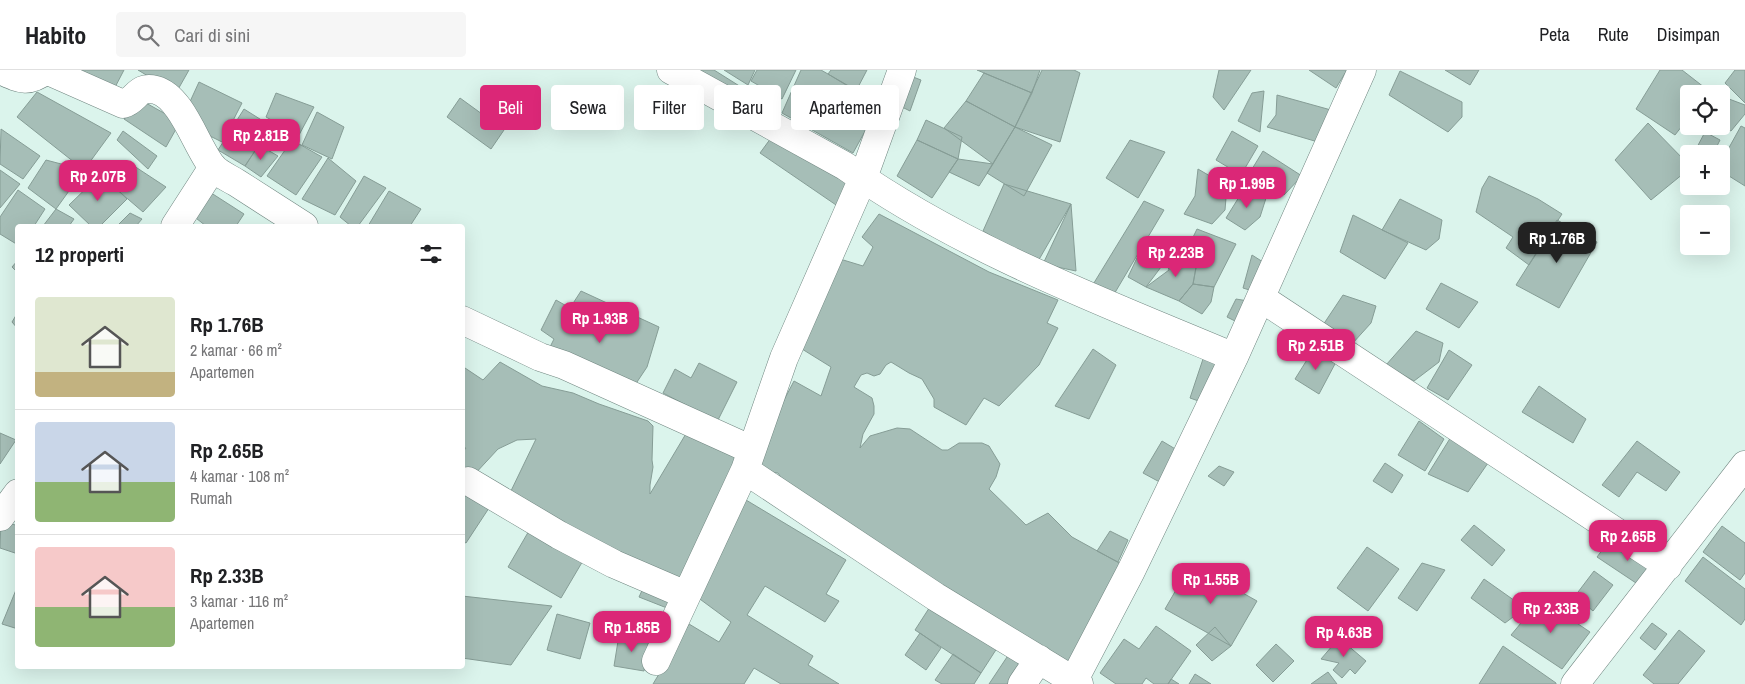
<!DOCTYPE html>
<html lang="id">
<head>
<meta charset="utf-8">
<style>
  body { margin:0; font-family:"Archivo Narrow",sans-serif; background:#f6f6f6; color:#202124; height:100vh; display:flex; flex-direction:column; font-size:19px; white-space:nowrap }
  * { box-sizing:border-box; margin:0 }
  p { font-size:16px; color:#757577 }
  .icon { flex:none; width:28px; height:28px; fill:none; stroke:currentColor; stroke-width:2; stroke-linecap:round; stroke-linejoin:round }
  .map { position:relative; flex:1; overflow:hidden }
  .drawer { position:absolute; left:15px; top:154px; width:450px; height:445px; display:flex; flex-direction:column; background:#fff; border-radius:5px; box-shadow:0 5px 20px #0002 }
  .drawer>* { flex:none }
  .guide { position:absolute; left:480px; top:15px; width:475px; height:45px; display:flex; gap:10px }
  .buttons { position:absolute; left:1680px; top:15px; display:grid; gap:10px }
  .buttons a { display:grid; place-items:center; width:50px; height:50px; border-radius:5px; background:#fff; box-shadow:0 5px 20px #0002; font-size:25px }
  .price { position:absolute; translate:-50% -42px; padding:0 11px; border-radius:10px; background:#db2777; color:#fff; font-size:16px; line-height:32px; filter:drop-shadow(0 1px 2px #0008) }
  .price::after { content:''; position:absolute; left:50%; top:30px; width:15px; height:11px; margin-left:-8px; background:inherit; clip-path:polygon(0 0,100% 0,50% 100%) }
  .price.active { background:#222; color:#fff }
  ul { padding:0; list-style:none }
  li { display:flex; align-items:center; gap:15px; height:125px; padding:0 20px }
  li+li { border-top:1px solid #e0e0e0 }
  li span { display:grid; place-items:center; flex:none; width:140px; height:100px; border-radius:5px; color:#555 }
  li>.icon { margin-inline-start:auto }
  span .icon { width:60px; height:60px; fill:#fffc; stroke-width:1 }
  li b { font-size:21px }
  h2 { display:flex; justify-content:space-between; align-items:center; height:60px; padding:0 20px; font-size:21px }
  .tag { padding:0 18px; border-radius:5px; background:#fff; box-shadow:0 5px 20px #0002; font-size:18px; line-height:45px }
  .tag.active { background:#db2777; color:#fff }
  header { display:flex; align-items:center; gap:30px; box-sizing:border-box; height:70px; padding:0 25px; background:#fff; border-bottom:1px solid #e0e0e0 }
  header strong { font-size:24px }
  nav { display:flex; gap:28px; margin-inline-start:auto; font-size:18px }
  .search { width:350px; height:45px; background:#f6f6f6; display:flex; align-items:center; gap:12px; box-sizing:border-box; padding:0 18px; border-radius:5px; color:#757577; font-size:19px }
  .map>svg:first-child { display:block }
  .building { fill:#a6beb7; stroke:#869d96 }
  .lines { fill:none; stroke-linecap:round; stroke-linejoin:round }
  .minor-casing { stroke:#708680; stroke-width:29 }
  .minor { stroke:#fff; stroke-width:28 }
</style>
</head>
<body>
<header>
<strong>Habito</strong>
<div class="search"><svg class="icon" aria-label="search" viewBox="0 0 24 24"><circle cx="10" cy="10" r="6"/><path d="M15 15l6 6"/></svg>Cari di sini</div>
<nav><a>Peta</a><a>Rute</a><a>Disimpan</a></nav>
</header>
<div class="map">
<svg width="1745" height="614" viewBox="0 0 1745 614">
  <rect width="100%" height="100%" fill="#dbf4ec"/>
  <path class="building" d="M 71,0 L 124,0 L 112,23 Z
    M 138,0 L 189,0 L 176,23 Z
    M 689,0 L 714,0 L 776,39 L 768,49 Z
    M 724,0 L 755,0 L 748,15 Z
    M 757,0 L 796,0 L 782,29 L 751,11 Z
    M 801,0 L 821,0 L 880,34 L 853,83 L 782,43 Z
    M 831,0 L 867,0 L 856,21 L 828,4 Z
    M 977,0 L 1040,0 L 1032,23 Z
    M 1042,0 L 1074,0 L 1080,3 L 1060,72 L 1015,57 Z
    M 1219,0 L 1251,0 L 1224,40 L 1213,27 Z
    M 1309,0 L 1347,0 L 1336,18 Z
    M 1445,0 L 1479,0 L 1470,15 Z
    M 1660,0 L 1682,0 L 1709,21 L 1707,24 L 1689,24 L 1689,47 L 1675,65 L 1636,39 Z
    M 1735,0 L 1745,0 L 1745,33 L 1725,13 Z
    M 1400,1 L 1462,32 L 1462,47 L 1448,62 L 1389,25 Z
    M 984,3 L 1032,23 L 1015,57 L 966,31 Z
    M 908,5 L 921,10 L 910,41 L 898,35 Z
    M 199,12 L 242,33 L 222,72 L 194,58 L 188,36 Z
    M 1264,21 L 1260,62 L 1238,51 L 1252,23 Z
    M 37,22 L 111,63 L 84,100 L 17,47 Z
    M 276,23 L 314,37 L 299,65 L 266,47 Z
    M 1277,25 L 1331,40 L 1318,72 L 1267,57 L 1276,45 Z
    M 1721,26 L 1745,35 L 1745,44 L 1731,61 L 1721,56 Z
    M 137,28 L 180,52 L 166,77 L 124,49 Z
    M 460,28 L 504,60 L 491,79 L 447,47 Z
    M 966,31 L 1015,57 L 993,94 L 944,58 Z
    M 244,39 L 271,56 L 245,96 L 218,80 Z
    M 317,42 L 344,57 L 332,89 L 302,75 Z
    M 926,50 L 962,67 L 958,89 L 917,70 Z
    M 1648,53 L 1689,95 L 1689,99 L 1651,130 L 1615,90 Z
    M 1741,56 L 1745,58 L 1745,116 L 1721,101 L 1721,92 Z
    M 1015,57 L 1052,75 L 1024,126 L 987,103 Z
    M 1,59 L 40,86 L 23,109 L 0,94 Z
    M 123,61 L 157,86 L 148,99 L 117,70 Z
    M 1232,61 L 1258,76 L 1241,105 L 1216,90 Z
    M 1705,62 L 1720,70 L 1713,84 L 1697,84 L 1695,81 Z
    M 771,68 L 848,114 L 839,137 L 760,83 Z
    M 292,70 L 322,87 L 296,125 L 267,106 Z
    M 917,70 L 958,89 L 932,128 L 897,106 Z
    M 1130,70 L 1165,82 L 1138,128 L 1106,108 Z
    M 259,75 L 278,86 L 261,107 L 245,96 Z
    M 1263,81 L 1302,106 L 1284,125 L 1249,104 Z
    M 328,88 L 356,111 L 335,145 L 302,129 Z
    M 958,89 L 993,94 L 979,116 L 949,102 Z
    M 46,90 L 84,100 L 56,139 L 28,118 Z
    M 131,94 L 166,117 L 143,142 L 114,117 Z
    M 1198,99 L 1227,116 L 1225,140 L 1212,154 L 1184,144 L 1195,126 Z
    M 0,100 L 20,114 L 0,138 Z
    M 101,104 L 127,129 L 100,156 L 91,156 L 69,135 Z
    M 364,106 L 386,118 L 358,156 L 351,156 L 340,147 Z
    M 1489,106 L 1538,129 L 1562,144 L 1529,195 L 1506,178 L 1513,167 L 1476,142 L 1482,118 Z
    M 1004,114 L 1071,134 L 1037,193 L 983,161 Z
    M 205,119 L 244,144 L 236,156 L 206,156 L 187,141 Z
    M 1244,119 L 1267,125 L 1260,147 L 1245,160 L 1226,148 Z
    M 18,120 L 45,139 L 34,156 L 18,156 L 18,175 L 0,164 L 0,147 Z
    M 389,121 L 421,139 L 410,156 L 368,156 Z
    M 1400,129 L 1442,150 L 1439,169 L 1426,180 L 1382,160 Z
    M 1144,131 L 1164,140 L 1110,231 L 1089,221 Z
    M 1071,134 L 1076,201 L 1043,194 Z
    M 56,139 L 74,149 L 69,156 L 43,156 Z
    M 130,143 L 142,149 L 136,156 L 117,156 Z
    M 879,144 L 989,202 L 1058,230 L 1047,253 L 1058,258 L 1039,295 L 999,336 L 984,328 L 966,355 L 934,337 L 934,329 L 922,309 L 909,303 L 891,292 L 886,295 L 880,304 L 874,306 L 867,303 L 861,305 L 854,317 L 872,328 L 874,336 L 874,344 L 863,364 L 860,378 L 870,366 L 897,358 L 910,359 L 942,380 L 948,380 L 959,373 L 982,373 L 989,376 L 1000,394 L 996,407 L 989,419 L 1026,455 L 1048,443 L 1072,467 L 1121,494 L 1066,602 L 782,409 L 778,403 L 771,402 L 758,392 L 784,330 L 794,311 L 821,326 L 831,297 L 802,279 L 840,189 L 863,196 L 873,177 L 862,167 Z
    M 1353,145 L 1408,173 L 1385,209 L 1340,182 Z
    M 1557,150 L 1597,172 L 1559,238 L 1516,215 Z
    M 1197,159 L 1236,174 L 1214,217 L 1193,214 L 1197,192 L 1183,188 Z
    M 1144,173 L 1166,176 L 1161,197 L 1146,217 L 1128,207 Z
    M 1165,183 L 1197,192 L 1193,214 L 1179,231 L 1146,217 L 1169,200 Z
    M 1252,185 L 1274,199 L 1259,223 L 1243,218 Z
    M 18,190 L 18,203 L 12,197 Z
    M 1441,213 L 1478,232 L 1459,258 L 1426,239 Z
    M 1193,214 L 1214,217 L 1211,232 L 1202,244 L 1179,231 Z
    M 581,221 L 659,257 L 647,297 L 625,330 L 543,291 L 554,269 L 541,260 L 556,230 L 570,238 Z
    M 1343,225 L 1376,236 L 1371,253 L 1352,274 L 1323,255 Z
    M 1236,229 L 1254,232 L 1243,255 L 1227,247 Z
    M 18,242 L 18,259 L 12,252 Z
    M 1416,261 L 1443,273 L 1439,292 L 1414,311 L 1386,295 Z
    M 1315,277 L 1336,292 L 1319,324 L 1295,309 Z
    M 1093,279 L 1116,295 L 1089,349 L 1055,336 Z
    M 1206,280 L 1224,286 L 1207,334 L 1190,328 Z
    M 1449,280 L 1472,295 L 1448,330 L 1427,318 Z
    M 500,292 L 542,316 L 573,323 L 599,334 L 648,351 L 653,356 L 652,390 L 653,397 L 650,415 L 650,424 L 687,362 L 742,389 L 678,515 L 509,425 L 536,369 L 517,370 L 498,379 L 473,406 L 462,407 L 462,383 L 466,378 L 462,377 L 462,296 L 483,310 Z
    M 699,293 L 737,312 L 711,364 L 680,348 L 686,335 L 663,323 L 675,299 L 691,308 Z
    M 1539,316 L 1586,349 L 1573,373 L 1522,342 Z
    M 1419,351 L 1444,369 L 1425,401 L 1398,385 Z
    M 1454,362 L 1488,393 L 1468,422 L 1428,404 Z
    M 0,363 L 16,370 L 0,394 Z
    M 1162,371 L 1182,383 L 1167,416 L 1143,403 Z
    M 1637,371 L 1680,402 L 1666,421 L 1637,402 L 1619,427 L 1602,415 Z
    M 1385,393 L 1403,405 L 1392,423 L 1373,411 Z
    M 1219,396 L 1234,402 L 1224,416 L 1208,406 Z
    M 462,416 L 491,435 L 466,473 L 462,471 Z
    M 746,430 L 846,490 L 826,524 L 839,531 L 825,552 L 765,516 L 747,545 L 813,586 L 808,595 L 839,614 L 781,614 L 754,598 L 744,614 L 653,614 L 689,554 L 719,572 L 731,552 L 693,524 Z
    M 1,450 L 18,456 L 18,484 L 0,478 Z
    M 1474,455 L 1505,480 L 1492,496 L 1461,470 Z
    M 1722,456 L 1745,473 L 1745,503 L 1740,510 L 1703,482 Z
    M 530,459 L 584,489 L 561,528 L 508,497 Z
    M 1110,461 L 1128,470 L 1118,492 L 1097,481 Z
    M 1612,467 L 1659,496 L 1642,517 L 1597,487 Z
    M 1367,477 L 1399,499 L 1368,541 L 1337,518 Z
    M 1703,487 L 1745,519 L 1745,549 L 1741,555 L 1685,511 Z
    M 1422,493 L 1445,500 L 1417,541 L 1398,528 Z
    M 1191,494 L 1257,531 L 1231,576 L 1165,539 Z
    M 1594,501 L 1613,515 L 1593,541 L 1575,526 Z
    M 1484,509 L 1525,538 L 1505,553 L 1471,528 Z
    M 645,514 L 677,527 L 672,540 L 639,527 Z
    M 18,515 L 18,559 L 2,554 Z
    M 462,526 L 552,536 L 511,595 L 462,588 Z
    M 935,529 L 1001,572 L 981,603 L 915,560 Z
    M 1541,529 L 1590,562 L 1562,599 L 1511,565 Z
    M 557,544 L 590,553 L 580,589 L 547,580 Z
    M 1652,553 L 1667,564 L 1655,580 L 1640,568 Z
    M 1156,556 L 1191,581 L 1168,614 L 1154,614 L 1146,608 L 1142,614 L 1116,614 L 1100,603 L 1124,569 L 1139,579 Z
    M 1215,557 L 1231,576 L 1212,591 L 1196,575 Z
    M 1679,560 L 1705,581 L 1678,614 L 1654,614 L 1643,605 Z
    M 920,563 L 941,578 L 926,600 L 905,585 Z
    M 619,565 L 649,569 L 644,601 L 614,596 Z
    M 1339,568 L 1366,591 L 1355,604 L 1350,599 L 1342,608 L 1333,600 L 1339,593 L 1321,589 Z
    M 1276,574 L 1294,591 L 1273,612 L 1256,595 Z
    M 1503,576 L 1556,613 L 1556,614 L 1479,614 Z
    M 1011,581 L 1034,596 L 1022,614 L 989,614 Z
    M 953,584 L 981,603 L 974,614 L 942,614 L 935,610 Z
    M 1328,602 L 1337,614 L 1311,614 Z
    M 1195,604 L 1211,614 L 1189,614 Z
    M 1171,609 L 1179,614 L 1168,614 Z"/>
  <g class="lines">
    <defs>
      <path id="minor" d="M 0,0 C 20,9 28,14 46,0
        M 46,0 L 123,34 C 138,30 136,15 156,20 C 182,27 196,76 212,96 C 217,103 229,108 237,113 C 259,127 282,142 304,156
        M 671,0 L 845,96 C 964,180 1101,231 1234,287
        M 902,0 L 863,108 L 784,288 L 745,400 L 936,527 L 1079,614
        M 175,156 L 213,97
        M 1261,228 L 1668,496
        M 462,250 L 540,287 L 564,295 L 752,380
        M 468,411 L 559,465 L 614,494 L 686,525
        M 0,447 L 18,423
        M 656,591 L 745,400
        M 1074,610 L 1131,501 L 1234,287 L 1362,0
        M 1022,614 L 1039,589
        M 1575,614 L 1745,395"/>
    </defs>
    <use href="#minor" class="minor-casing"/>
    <use href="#minor" class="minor"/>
  </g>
</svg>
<div class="buttons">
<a><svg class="icon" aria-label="locate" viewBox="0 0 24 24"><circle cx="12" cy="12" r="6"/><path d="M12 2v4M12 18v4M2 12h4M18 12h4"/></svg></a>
<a>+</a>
<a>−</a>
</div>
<b class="price" style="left:261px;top:91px">Rp 2.81B</b>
<b class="price" style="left:98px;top:132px">Rp 2.07B</b>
<b class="price" style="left:1247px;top:139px">Rp 1.99B</b>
<b class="price active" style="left:1557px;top:194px">Rp 1.76B</b>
<b class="price" style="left:1176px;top:208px">Rp 2.23B</b>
<b class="price" style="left:600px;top:274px">Rp 1.93B</b>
<b class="price" style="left:1316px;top:301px">Rp 2.51B</b>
<b class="price" style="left:1628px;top:492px">Rp 2.65B</b>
<b class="price" style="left:1211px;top:535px">Rp 1.55B</b>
<b class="price" style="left:1551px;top:564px">Rp 2.33B</b>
<b class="price" style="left:632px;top:583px">Rp 1.85B</b>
<b class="price" style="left:1344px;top:588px">Rp 4.63B</b>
<div class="guide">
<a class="tag active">Beli</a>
<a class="tag">Sewa</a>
<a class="tag">Filter</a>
<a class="tag">Baru</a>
<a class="tag">Apartemen</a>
</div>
<section class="drawer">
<h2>12 properti<svg class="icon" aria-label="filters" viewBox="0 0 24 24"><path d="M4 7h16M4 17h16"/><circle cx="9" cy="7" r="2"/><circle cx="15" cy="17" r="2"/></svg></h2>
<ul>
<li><span style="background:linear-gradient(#dfe7d0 75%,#c2b280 0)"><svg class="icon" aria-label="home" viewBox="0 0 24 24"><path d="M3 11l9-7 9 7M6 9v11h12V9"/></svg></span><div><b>Rp 1.76B</b><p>2 kamar · 66 m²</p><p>Apartemen</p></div></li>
<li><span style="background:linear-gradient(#c9d6e8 60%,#8fb573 0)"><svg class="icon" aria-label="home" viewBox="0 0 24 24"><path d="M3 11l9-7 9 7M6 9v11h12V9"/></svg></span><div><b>Rp 2.65B</b><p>4 kamar · 108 m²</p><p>Rumah</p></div></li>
<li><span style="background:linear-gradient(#f6c9c9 60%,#8fb573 0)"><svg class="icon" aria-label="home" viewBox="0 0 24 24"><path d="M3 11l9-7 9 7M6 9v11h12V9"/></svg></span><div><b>Rp 2.33B</b><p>3 kamar · 116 m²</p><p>Apartemen</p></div></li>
</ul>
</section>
</div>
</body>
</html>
